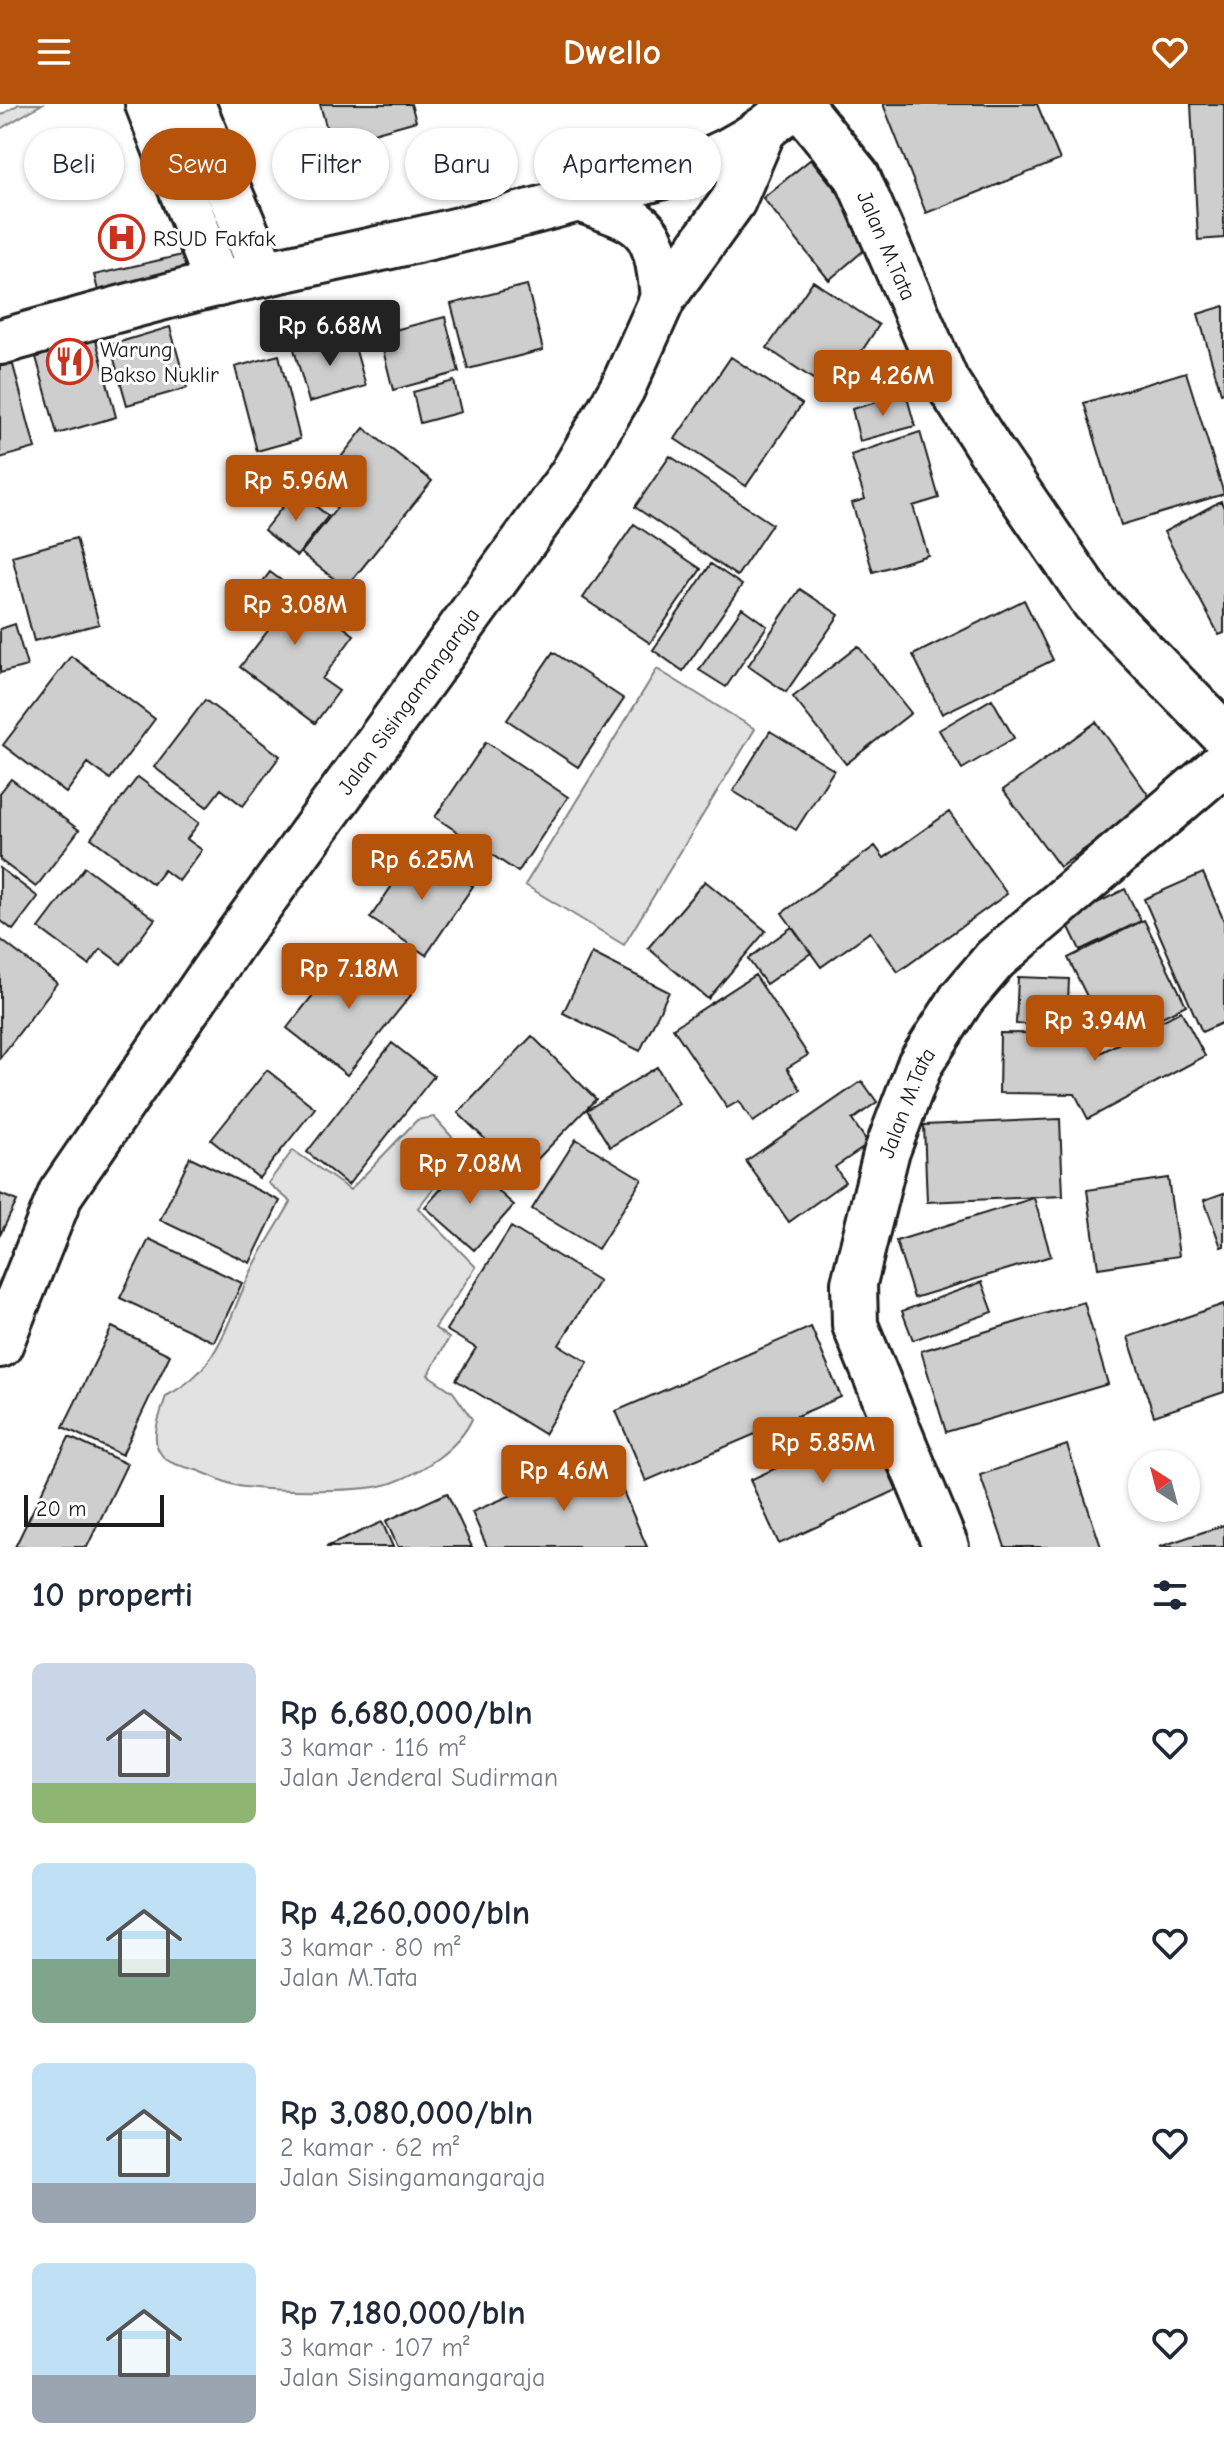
<!DOCTYPE html>
<html lang="id">
<head>
<meta charset="utf-8">
<style>
  body { margin:0; font-family:"Comic Neue",sans-serif; background:#f6f6f7; color:#1f2937; height:100vh; display:flex; flex-direction:column; font-size:30px; white-space:nowrap }
  * { box-sizing:border-box; margin:0 }
  p { font-size:26px; color:#747a83 }
  .icon { flex:none; width:44px; height:44px; fill:none; stroke:currentColor; stroke-width:2; stroke-linecap:round; stroke-linejoin:round }
  .map { position:relative; height:1443px; overflow:hidden }
  .panel { display:flex; flex-direction:column; background:#fff; flex:1 }
  .panel>* { flex:none }
  .top-card { position:absolute; left:24px; top:24px; width:800px; height:72px; display:flex; gap:16px }
  .needle { width:52px; rotate:324deg }
  .fabs { position:absolute; left:1128px; top:1346px; display:grid; gap:16px }
  .fabs a { display:grid; place-items:center; width:72px; height:72px; border-radius:50%; background:#fff; box-shadow:0 2px 6px #0004; font-size:40px }
  .scale { position:absolute; left:24px; bottom:20px; width:140px; box-sizing:border-box; padding-left:8px; border:4px solid #1c1c1c; border-top:0; font-size:22px; line-height:28px; white-space:nowrap; color:#1c1c1c; -webkit-text-stroke:6px #fff; paint-order:stroke }
  .price { position:absolute; translate:-50% -68px; padding:0 18px; border-radius:8px; background:#b45309; color:#fff; font-size:26px; line-height:52px; filter:drop-shadow(0 2px 4px #0008) }
  .price::after { content:''; position:absolute; left:50%; top:48px; width:24px; height:18px; margin-left:-12px; background:inherit; clip-path:polygon(0 0,100% 0,50% 100%) }
  .price.on { background:#222; color:#fff }
  ul { padding:0; list-style:none }
  li { display:flex; align-items:center; gap:24px; height:200px; padding:0 32px }
  li span { display:grid; place-items:center; flex:none; width:224px; height:160px; border-radius:12px; color:#555 }
  li>.icon { margin-inline-start:auto }
  span .icon { width:96px; height:96px; fill:#fffc; stroke-width:1 }
  li b { font-size:34px }
  h2 { display:flex; justify-content:space-between; align-items:center; height:96px; padding:0 32px; font-size:34px }
  .pill { padding:0 28px; border-radius:36px; background:#fff; box-shadow:0 2px 6px #0004; font-size:28px; line-height:72px }
  .pill.on { background:#b45309; color:#fff }
  header { display:flex; justify-content:space-between; align-items:center; height:104px; padding:0 32px; background:#b45309; color:#fff; font-size:36px; font-weight:700 }
  .map>svg:first-child { display:block }
  .green { fill:#e2e2e2; stroke:#7f7f7f; stroke-width:2 }
  .building { fill:#cecece; stroke:#1c1c1c; stroke-width:2 }
  .lines { fill:none; stroke-linecap:round; stroke-linejoin:round }
  .minor-casing { stroke:#1c1c1c; stroke-width:50 }
  .major-casing { stroke:#1c1c1c; stroke-width:50 }
  .minor { stroke:#fff; stroke-width:44 }
  .major { stroke:#fff; stroke-width:44 }
  .labels { text-anchor:middle; stroke-width:6; stroke-linejoin:round; paint-order:stroke }
  .poi-label { font-size:22px; fill:#1c1c1c; stroke:#fff; text-anchor:start }
  .street-label { font-size:22px; fill:#1c1c1c; stroke:#fff }
</style>
</head>
<body>
<header><svg class="icon" aria-label="menu" viewBox="0 0 24 24"><path d="M4 6h16M4 12h16M4 18h16"/></svg>Dwello<svg class="icon" aria-label="heart" viewBox="0 0 24 24"><path d="M12 20l-8-8c-3-5 5-10 8-4 3-6 11-1 8 4z"/></svg></header>
<div class="map">
<svg width="1224" height="1443" viewBox="0 0 1224 1443">
  <rect width="100%" height="100%" fill="#fff"/>
  <filter id="ink" filterUnits="userSpaceOnUse"><feTurbulence type="fractalNoise" baseFrequency=".0125" numOctaves="2"/><feDisplacementMap in="SourceGraphic" scale="16" xChannelSelector="R" yChannelSelector="G"/><feConvolveMatrix kernelMatrix="1 2 1 2 8 2 1 2 1" color-interpolation-filters="sRGB"/></filter>
  <g filter="url(#ink)">
    <path class="green" d="M 19,0 L 42,0 L 0,25 L 0,12 Z
      M 657,565 L 755,625 L 624,841 L 525,781 Z
      M 434,1013 L 460,1042 L 454,1058 L 418,1104 L 476,1163 L 435,1224 L 449,1234 L 428,1271 L 453,1288 L 472,1315 C 459,1344 422,1368 392,1379 C 364,1389 277,1387 245,1383 C 230,1382 213,1372 199,1367 C 186,1362 169,1362 161,1350 C 149,1334 161,1309 166,1292 C 219,1265 225,1223 248,1174 C 260,1147 277,1123 291,1098 L 268,1079 L 293,1046 L 350,1086 L 417,1016 Z"/>
    <path class="building" d="M 320,0 L 411,0 L 416,17 L 331,41 Z
      M 883,0 L 1037,0 L 1060,56 L 926,109 Z
      M 1191,0 L 1224,0 L 1224,134 L 1198,136 Z
      M 811,55 L 876,136 L 829,176 L 763,94 Z
      M 191,149 L 197,177 L 101,198 L 94,171 Z
      M 813,177 L 879,221 L 834,289 L 767,244 Z
      M 527,181 L 543,246 L 468,265 L 451,200 Z
      M 1224,202 L 1224,288 L 1221,289 L 1198,210 Z
      M 445,213 L 459,268 L 393,286 L 379,230 Z
      M 170,223 L 187,284 L 127,301 L 110,241 Z
      M 351,229 L 366,282 L 309,298 L 294,245 Z
      M 96,236 L 116,313 L 57,330 L 36,253 Z
      M 279,251 L 300,335 L 257,347 L 235,263 Z
      M 731,253 L 802,300 L 746,382 L 675,335 Z
      M 12,257 L 35,344 L 0,354 L 0,260 Z
      M 1186,268 L 1224,390 L 1121,421 L 1084,299 Z
      M 454,277 L 461,308 L 420,319 L 413,288 Z
      M 906,290 L 915,322 L 860,337 L 852,305 Z
      M 364,324 L 432,377 L 346,484 L 301,449 L 337,404 L 315,386 Z
      M 920,328 L 939,394 L 913,402 L 928,451 L 873,468 L 852,399 L 865,395 L 851,351 Z
      M 670,352 L 772,420 L 737,472 L 635,403 Z
      M 296,386 L 328,412 L 297,452 L 264,426 Z
      M 1221,397 L 1224,404 L 1224,529 L 1219,531 L 1164,428 Z
      M 634,420 L 701,465 L 650,539 L 583,494 Z
      M 76,434 L 99,520 L 34,537 L 12,452 Z
      M 711,460 L 742,481 L 683,567 L 653,546 Z
      M 270,468 L 354,531 L 322,575 L 339,587 L 315,619 L 240,563 L 270,524 L 243,504 Z
      M 800,485 L 839,511 L 786,588 L 748,562 Z
      M 1024,496 L 1053,556 L 942,610 L 913,551 Z
      M 742,504 L 767,522 L 726,583 L 699,566 Z
      M 15,520 L 27,562 L 0,569 L 0,525 Z
      M 858,542 L 911,609 L 846,660 L 793,593 Z
      M 553,548 L 624,595 L 578,663 L 507,616 Z
      M 71,552 L 155,615 L 110,675 L 88,659 L 66,689 L 3,641 Z
      M 992,595 L 1014,634 L 962,665 L 939,626 Z
      M 205,596 L 280,652 L 243,702 L 221,685 L 207,703 L 154,663 Z
      M 1096,618 L 1152,696 L 1060,763 L 1003,686 Z
      M 770,627 L 834,666 L 796,726 L 733,687 Z
      M 486,638 L 568,693 L 518,768 L 435,713 Z
      M 138,673 L 199,719 L 187,735 L 202,746 L 179,777 L 164,766 L 153,780 L 91,734 Z
      M 11,675 L 79,726 L 36,783 L 0,756 L 0,689 Z
      M 949,708 L 1007,790 L 898,868 L 870,828 L 821,863 L 782,809 L 875,742 L 884,754 Z
      M 417,745 L 473,782 L 426,851 L 370,814 Z
      M 85,763 L 155,815 L 121,860 L 101,845 L 89,861 L 39,824 Z
      M 0,764 L 38,793 L 13,826 L 0,816 Z
      M 1203,769 L 1224,817 L 1224,918 L 1202,928 L 1144,795 Z
      M 705,777 L 766,827 L 708,895 L 648,844 Z
      M 1125,785 L 1141,817 L 1080,846 L 1065,815 Z
      M 1144,816 L 1186,901 L 1110,939 L 1068,854 Z
      M 792,823 L 811,849 L 766,880 L 748,855 Z
      M 0,835 L 57,879 L 0,954 Z
      M 350,844 L 411,891 L 347,971 L 287,924 Z
      M 592,849 L 669,888 L 640,947 L 563,909 Z
      M 755,871 L 808,951 L 787,964 L 801,986 L 753,1018 L 739,997 L 727,1004 L 673,924 Z
      M 1018,873 L 1069,875 L 1067,921 L 1016,920 Z
      M 1181,907 L 1205,952 L 1088,1015 L 1075,990 L 999,989 L 1000,929 L 1100,930 L 1100,949 Z
      M 532,932 L 596,995 L 522,1071 L 458,1009 Z
      M 392,939 L 434,972 L 348,1081 L 307,1048 Z
      M 657,963 L 679,1000 L 610,1043 L 587,1006 Z
      M 267,966 L 315,1004 L 259,1074 L 211,1036 Z
      M 862,977 L 877,998 L 852,1016 L 869,1040 L 835,1063 L 845,1078 L 789,1118 L 746,1057 Z
      M 1060,1015 L 1063,1092 L 927,1098 L 924,1021 Z
      M 576,1035 L 642,1075 L 598,1145 L 532,1105 Z
      M 190,1053 L 280,1097 L 250,1159 L 160,1116 Z
      M 465,1058 L 514,1101 L 474,1146 L 425,1103 Z
      M 1168,1074 L 1179,1152 L 1098,1164 L 1087,1086 Z
      M 1224,1089 L 1224,1142 L 1221,1143 L 1204,1096 Z
      M 0,1090 L 17,1097 L 0,1131 Z
      M 1034,1094 L 1051,1152 L 914,1194 L 896,1137 Z
      M 511,1123 L 599,1177 L 559,1241 L 588,1258 L 544,1330 L 456,1276 L 476,1244 L 446,1226 Z
      M 149,1135 L 242,1179 L 214,1238 L 120,1194 Z
      M 982,1178 L 993,1208 L 913,1236 L 902,1207 Z
      M 1084,1198 L 1108,1280 L 946,1328 L 921,1247 Z
      M 1224,1200 L 1224,1288 L 1154,1312 L 1128,1233 Z
      M 112,1223 L 170,1251 L 122,1351 L 63,1323 Z
      M 811,1223 L 841,1293 L 646,1377 L 616,1307 Z
      M 867,1322 L 897,1386 L 779,1440 L 750,1376 Z
      M 69,1333 L 127,1360 L 87,1443 L 15,1443 Z
      M 1067,1341 L 1101,1443 L 1005,1443 L 980,1371 Z
      M 607,1350 L 647,1443 L 487,1443 L 472,1408 Z
      M 447,1389 L 472,1443 L 398,1443 L 386,1417 Z
      M 382,1418 L 393,1443 L 326,1443 Z
      M 1224,1421 L 1224,1443 L 1159,1443 Z"/>
    <g class="lines">
      <defs>
        <g id="minor">
          <path d="M 148,0 L 218,180"/>
          <path d="M 192,0 L 264,170"/>
          <path id="s1" d="M 799,0 L 857,72 L 946,277 L 992,349 L 1094,498 L 1224,631"/>
          <path id="s2" d="M 946,1443 L 855,1221 L 854,1179 L 886,1050 L 920,960 L 962,894 L 995,855 L 1224,659"/>
        </g>
        <g id="major">
          <path d="M 579,95 C 646,119 656,120 663,194"/>
          <path d="M 0,238 C 78,217 156,193 234,176 C 347,152 460,128 571,97 C 662,71 721,66 795,0"/>
          <path id="s3" d="M 0,1241 L 61,1089 L 236,834 L 571,372 L 622,285 L 663,194 L 733,97 L 762,29"/>
        </g>
      </defs>
      <use href="#minor" class="minor-casing"/>
      <use href="#major" class="major-casing"/>
      <use href="#minor" class="minor"/>
      <use href="#major" class="major"/>
    </g>
  </g>
  <defs>
    <symbol id="hospital-ring" viewBox="-11 -11 22 22"><circle r="9.5" fill="#fff" stroke="#c8321e" stroke-width="1.5"/><path d="M-5-5h3v3.5h4V-5h3V5h-3V1.5h-4V5h-3Z" fill="#c8321e"/></symbol>
    <symbol id="restaurant-ring" viewBox="-11 -11 22 22"><circle r="9.5" fill="#fff" stroke="#c8321e" stroke-width="1.5"/><path d="M-5-6h1v4h1v-4h1v4h1v-4h1v5L-1.5 .5V6h-2V.5L-5-1ZM5-6V6H3V1.5H1.5Q1.5-4 5-6Z" fill="#c8321e"/></symbol>
  </defs>
  <g fill-rule="evenodd">
    <use href="#hospital-ring" x="96" y="108" width="51" height="51"/>
    <use href="#restaurant-ring" x="44" y="232" width="51" height="51"/>
  </g>
  <g class="labels">
    <g class="poi-label">
      <text x="153" y="142">RSUD Fakfak</text>
      <text x="100" y="253">Warung<tspan x="100" dy="25">Bakso Nuklir</tspan></text>
    </g>
    <g class="street-label">
      <text dy="8" stroke="none"><textPath href="#s1" startOffset="168">Jalan M.Tata</textPath></text>
      <text dy="8" stroke="none"><textPath href="#s3" startOffset="766">Jalan Sisingamangaraja</textPath></text>
      <text dy="8" stroke="none"><textPath href="#s2" startOffset="470">Jalan M.Tata</textPath></text>
    </g>
  </g>
</svg>
<div class="fabs">
<a><svg class="needle" viewBox="-14 -14 28 28"><path d="M0-13l5 13h-10z" fill="#e53935"/><path d="M0 13l5-13h-10z" fill="#747a83"/></svg></a>
</div>
<div class="scale">20 m</div>
<b class="price on" style="left:330px;top:264px">Rp 6.68M</b>
<b class="price" style="left:883px;top:314px">Rp 4.26M</b>
<b class="price" style="left:296px;top:419px">Rp 5.96M</b>
<b class="price" style="left:295px;top:543px">Rp 3.08M</b>
<b class="price" style="left:422px;top:798px">Rp 6.25M</b>
<b class="price" style="left:349px;top:907px">Rp 7.18M</b>
<b class="price" style="left:1095px;top:959px">Rp 3.94M</b>
<b class="price" style="left:470px;top:1102px">Rp 7.08M</b>
<b class="price" style="left:823px;top:1381px">Rp 5.85M</b>
<b class="price" style="left:564px;top:1409px">Rp 4.6M</b>
<div class="top-card">
<a class="pill">Beli</a>
<a class="pill on">Sewa</a>
<a class="pill">Filter</a>
<a class="pill">Baru</a>
<a class="pill">Apartemen</a>
</div>
</div>
<section class="panel">
<h2>10 properti<svg class="icon" aria-label="filters" viewBox="0 0 24 24"><path d="M4 7h16M4 17h16"/><circle cx="9" cy="7" r="2"/><circle cx="15" cy="17" r="2"/></svg></h2>
<ul>
<li><span style="background:linear-gradient(#c9d6e8 75%,#8fb573 0)"><svg class="icon" aria-label="home" viewBox="0 0 24 24"><path d="M3 11l9-7 9 7M6 9v11h12V9"/></svg></span><div><b>Rp 6,680,000/bln</b><p>3 kamar · 116 m²</p><p>Jalan Jenderal Sudirman</p></div><svg class="icon" aria-label="heart" viewBox="0 0 24 24"><path d="M12 20l-8-8c-3-5 5-10 8-4 3-6 11-1 8 4z"/></svg></li>
<li><span style="background:linear-gradient(#bfe0f5 60%,#7fa58c 0)"><svg class="icon" aria-label="home" viewBox="0 0 24 24"><path d="M3 11l9-7 9 7M6 9v11h12V9"/></svg></span><div><b>Rp 4,260,000/bln</b><p>3 kamar · 80 m²</p><p>Jalan M.Tata</p></div><svg class="icon" aria-label="heart" viewBox="0 0 24 24"><path d="M12 20l-8-8c-3-5 5-10 8-4 3-6 11-1 8 4z"/></svg></li>
<li><span style="background:linear-gradient(#bfe0f5 75%,#9aa5b1 0)"><svg class="icon" aria-label="home" viewBox="0 0 24 24"><path d="M3 11l9-7 9 7M6 9v11h12V9"/></svg></span><div><b>Rp 3,080,000/bln</b><p>2 kamar · 62 m²</p><p>Jalan Sisingamangaraja</p></div><svg class="icon" aria-label="heart" viewBox="0 0 24 24"><path d="M12 20l-8-8c-3-5 5-10 8-4 3-6 11-1 8 4z"/></svg></li>
<li><span style="background:linear-gradient(#bfe0f5 70%,#9aa5b1 0)"><svg class="icon" aria-label="home" viewBox="0 0 24 24"><path d="M3 11l9-7 9 7M6 9v11h12V9"/></svg></span><div><b>Rp 7,180,000/bln</b><p>3 kamar · 107 m²</p><p>Jalan Sisingamangaraja</p></div><svg class="icon" aria-label="heart" viewBox="0 0 24 24"><path d="M12 20l-8-8c-3-5 5-10 8-4 3-6 11-1 8 4z"/></svg></li>
</ul>
</section>
</body>
</html>
